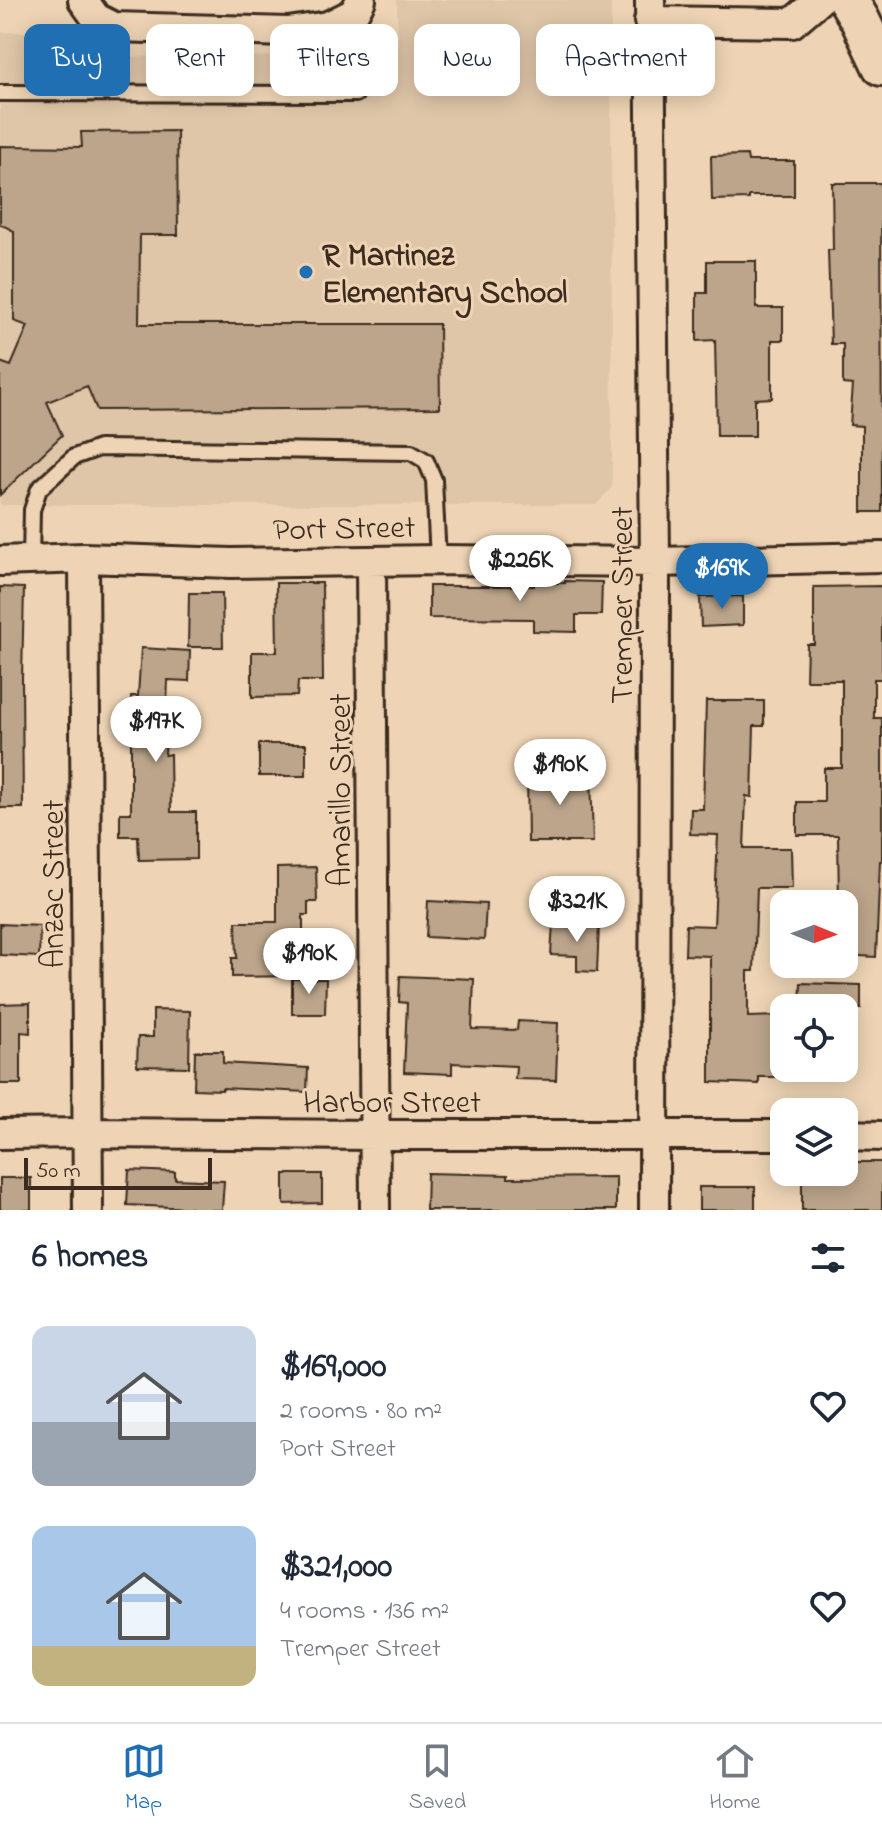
<!DOCTYPE html>
<html lang="en">
<head>
<meta charset="utf-8">
<style>
  body { margin:0; font-family:"Indie Flower",sans-serif; background:#f6f6f7; color:#1f2937; height:100vh; display:flex; flex-direction:column; font-size:30px; white-space:nowrap }
  * { box-sizing:border-box; margin:0 }
  p { font-size:26px; color:#747a83 }
  .icon { flex:none; width:44px; height:44px; fill:none; stroke:currentColor; stroke-width:2; stroke-linecap:round; stroke-linejoin:round }
  .map { position:relative; height:1210px; overflow:hidden }
  .panel { display:flex; flex-direction:column; background:#fff; flex:1 }
  .panel>* { flex:none }
  .guide { position:absolute; left:24px; top:24px; width:834px; height:72px; display:flex; gap:16px }
  .needle { width:52px; rotate:91deg }
  .controls { position:absolute; left:770px; top:890px; display:grid; gap:16px }
  .controls a { display:grid; place-items:center; width:88px; height:88px; border-radius:16px; background:#fff; box-shadow:0 4px 20px #0003; font-size:40px }
  .scale { position:absolute; left:24px; bottom:20px; width:188px; box-sizing:border-box; padding-left:8px; border:4px solid #3b2a1e; border-top:0; font-size:22px; line-height:28px; white-space:nowrap; color:#3b2a1e; -webkit-text-stroke:6px #eed4b5; paint-order:stroke }
  .price { position:absolute; translate:-50% -68px; padding:0 18px; border-radius:28px; background:#fff; color:#222; font-size:26px; line-height:52px; filter:drop-shadow(0 2px 4px #0008) }
  .price::after { content:''; position:absolute; left:50%; top:48px; width:24px; height:18px; margin-left:-12px; background:inherit; clip-path:polygon(0 0,100% 0,50% 100%) }
  .price.current { background:#1f6fb2; color:#fff }
  ul { padding:0; list-style:none }
  li { display:flex; align-items:center; gap:24px; height:200px; padding:0 32px }
  li span { display:grid; place-items:center; flex:none; width:224px; height:160px; border-radius:16px; color:#555 }
  li>.icon { margin-inline-start:auto }
  span .icon { width:96px; height:96px; fill:#fffc; stroke-width:1 }
  li b { font-size:34px }
  h2 { display:flex; justify-content:space-between; align-items:center; height:96px; padding:0 32px; font-size:34px }
  .tag { padding:0 28px; border-radius:16px; background:#fff; box-shadow:0 4px 20px #0003; font-size:28px; line-height:72px }
  .tag.current { background:#1f6fb2; color:#fff }
  .tabs { display:flex; justify-content:space-around; align-items:center; height:112px; border-top:2px solid #e0e1e3; background:#fff; font-size:22px; color:#747a83 }
  .tabs a { display:grid; justify-items:center; gap:4px }
  .tabs .current { color:#1f6fb2 }
  .map>svg:first-child { display:block }
  .built { fill:#dfc6a8 }
  .building { fill:#bca58b; stroke:#3b2a1e; stroke-width:2 }
  .lines { fill:none; stroke-linecap:round; stroke-linejoin:round }
  .service-casing { stroke:#3b2a1e; stroke-width:20 }
  .minor-casing { stroke:#3b2a1e; stroke-width:34 }
  .secondary-casing { stroke:#3b2a1e; stroke-width:44 }
  .service { stroke:#eed4b5; stroke-width:14 }
  .minor { stroke:#eed4b5; stroke-width:28 }
  .secondary { stroke:#eed4b5; stroke-width:38 }
  .poi-dot { fill:#1f6fb2; stroke:#eed4b5; stroke-width:3 }
  .labels { text-anchor:middle; stroke-width:6; stroke-linejoin:round; paint-order:stroke }
  .poi-label { font-size:32px; font-weight:bold; fill:#3b2a1e; stroke:#eed4b5; text-anchor:start }
  .street-label { font-size:32px; fill:#3b2a1e; stroke:#eed4b5 }
</style>
</head>
<body>
<div class="map">
<svg width="882" height="1210" viewBox="0 0 882 1210">
  <rect width="100%" height="100%" fill="#eed4b5"/>
  <filter id="ink" filterUnits="userSpaceOnUse"><feTurbulence type="fractalNoise" baseFrequency=".0125" numOctaves="2"/><feDisplacementMap in="SourceGraphic" scale="16" xChannelSelector="R" yChannelSelector="G"/><feConvolveMatrix kernelMatrix="1 2 1 2 8 2 1 2 1" color-interpolation-filters="sRGB"/></filter>
  <g filter="url(#ink)">
    <path class="built" d="M 397,0 L 611,0 L 612,487 L 596,505 L 0,505 L 0,32 L 29,32 L 30,57 L 398,56 Z"/>
    <path class="building" d="M 177,131 L 178,235 L 140,235 L 139,324 L 439,324 L 440,408 L 97,410 L 87,386 L 47,402 L 62,435 L 0,495 L 0,362 L 11,366 L 28,326 L 14,321 L 14,231 L 0,224 L 0,146 L 82,147 L 81,132 Z
      M 747,155 L 748,161 L 794,161 L 794,196 L 749,196 L 749,199 L 712,200 L 711,156 Z
      M 832,183 L 881,183 L 882,512 L 862,512 L 862,426 L 850,425 L 853,385 L 843,384 L 843,344 L 831,344 L 828,250 L 833,250 Z
      M 707,261 L 756,261 L 756,308 L 783,308 L 783,340 L 772,340 L 772,398 L 755,399 L 755,436 L 717,436 L 715,340 L 697,341 L 697,293 L 707,293 Z
      M 565,581 L 602,582 L 601,615 L 576,615 L 576,632 L 533,631 L 533,619 L 429,618 L 429,586 L 534,586 L 534,583 L 565,583 Z
      M 276,583 L 322,583 L 323,681 L 298,681 L 297,696 L 252,697 L 252,652 L 277,652 Z
      M 882,586 L 882,679 L 874,679 L 874,718 L 882,718 L 882,861 L 880,861 L 876,957 L 844,955 L 844,904 L 839,904 L 838,835 L 797,835 L 797,802 L 824,802 L 824,768 L 842,768 L 842,680 L 806,680 L 807,644 L 814,644 L 814,587 Z
      M 0,587 L 24,588 L 22,679 L 23,808 L 0,808 Z
      M 189,593 L 222,593 L 223,647 L 188,647 Z
      M 743,596 L 743,625 L 701,627 L 700,597 Z
      M 141,648 L 190,651 L 189,681 L 168,680 L 165,755 L 170,754 L 171,812 L 196,812 L 196,859 L 139,860 L 138,836 L 120,836 L 120,813 L 131,813 L 131,696 L 138,696 Z
      M 706,701 L 764,701 L 764,726 L 754,726 L 752,797 L 746,796 L 744,848 L 791,848 L 792,888 L 757,888 L 754,971 L 748,971 L 748,1017 L 784,1016 L 784,1077 L 759,1077 L 759,1084 L 710,1082 L 710,956 L 685,955 L 686,925 L 714,926 L 718,835 L 690,834 L 691,809 L 703,809 Z
      M 259,744 L 306,744 L 306,776 L 259,776 Z
      M 527,772 L 591,772 L 593,842 L 528,842 Z
      M 316,867 L 317,902 L 308,902 L 308,915 L 303,915 L 303,976 L 232,977 L 232,958 L 237,958 L 236,922 L 277,922 L 277,868 Z
      M 428,901 L 486,904 L 484,940 L 426,937 Z
      M 553,923 L 599,925 L 597,972 L 577,971 L 577,956 L 551,955 Z
      M 0,924 L 40,926 L 39,957 L 0,955 Z
      M 400,976 L 474,979 L 472,1029 L 517,1030 L 518,1021 L 558,1023 L 556,1080 L 515,1079 L 516,1066 L 452,1063 L 452,1074 L 404,1072 L 407,1003 L 399,1002 Z
      M 292,979 L 326,979 L 325,1014 L 292,1014 Z
      M 801,983 L 861,985 L 861,1009 L 800,1008 Z
      M 30,1003 L 30,1033 L 21,1032 L 21,1084 L 0,1084 L 0,1004 Z
      M 153,1010 L 190,1011 L 189,1067 L 137,1066 L 138,1037 L 153,1037 Z
      M 195,1051 L 223,1051 L 223,1063 L 308,1068 L 307,1092 L 222,1088 L 222,1090 L 194,1089 Z
      M 844,1162 L 882,1162 L 882,1210 L 802,1210 L 802,1172 L 844,1172 Z
      M 129,1170 L 175,1172 L 175,1179 L 224,1181 L 222,1210 L 191,1210 L 191,1208 L 127,1205 Z
      M 427,1173 L 508,1175 L 508,1178 L 616,1177 L 616,1210 L 426,1210 Z
      M 284,1174 L 322,1174 L 322,1203 L 284,1204 Z
      M 0,1178 L 31,1178 L 31,1210 L 0,1210 Z
      M 699,1187 L 755,1187 L 755,1210 L 699,1210 Z"/>
    <g class="lines">
      <defs>
        <path id="service" d="M 0,93 L 356,94
          M 287,94 L 288,32
          M 31,560 L 32,510 L 39,489 L 74,457 L 99,448 L 411,452 L 426,461 L 434,480 L 438,560"/>
        <path id="minor" d="M 83,0 L 96,18 L 114,27 L 288,32 L 328,26 L 354,13 L 361,0
          M 650,0 L 655,562 L 654,1210
          M 649,21 L 792,23 L 819,0
          M 84,558 L 88,1210
          M 0,561 L 84,558 L 231,563 L 438,560 L 655,562 L 882,557
          M 371,561 L 375,1210
          M 0,1134 L 88,1133 L 375,1135 L 784,1135
          M 844,1135 L 882,1136"/>
        <path id="secondary" d="M 848,0 L 860,20 L 882,66"/>
      </defs>
      <use href="#service" class="service-casing"/>
      <use href="#minor" class="minor-casing"/>
      <use href="#secondary" class="secondary-casing"/>
      <use href="#service" class="service"/>
      <use href="#minor" class="minor"/>
      <use href="#secondary" class="secondary"/>
    </g>
  </g>
  <circle class="poi-dot" cx="306" cy="272" r="8"/>
  <g class="labels">
    <g class="poi-label">
      <text x="322" y="265">R Martinez<tspan x="322" dy="37">Elementary School</tspan></text>
    </g>
    <g class="street-label">
      <text transform="translate(344 527) rotate(-1)" y="11">Port Street</text>
      <text transform="translate(621 605) rotate(-90)" y="11">Tremper Street</text>
      <text transform="translate(339 790) rotate(-90)" y="11">Amarillo Street</text>
      <text transform="translate(52 884) rotate(-90)" y="11">Anzac Street</text>
      <text x="392" y="1112">Harbor Street</text>
    </g>
  </g>
</svg>
<div class="controls">
<a><svg class="needle" viewBox="-14 -14 28 28"><path d="M0-13l5 13h-10z" fill="#e53935"/><path d="M0 13l5-13h-10z" fill="#747a83"/></svg></a>
<a><svg class="icon" aria-label="locate" viewBox="0 0 24 24"><circle cx="12" cy="12" r="6"/><path d="M12 2v4M12 18v4M2 12h4M18 12h4"/></svg></a>
<a><svg class="icon" aria-label="layers" viewBox="0 0 24 24"><path d="M12 4l9 5-9 5-9-5zM3 14l9 5 9-5"/></svg></a>
</div>
<div class="scale">50 m</div>
<b class="price" style="left:520px;top:603px">$226K</b>
<b class="price current" style="left:722px;top:611px">$169K</b>
<b class="price" style="left:156px;top:764px">$197K</b>
<b class="price" style="left:560px;top:807px">$190K</b>
<b class="price" style="left:577px;top:944px">$321K</b>
<b class="price" style="left:309px;top:996px">$190K</b>
<div class="guide">
<a class="tag current">Buy</a>
<a class="tag">Rent</a>
<a class="tag">Filters</a>
<a class="tag">New</a>
<a class="tag">Apartment</a>
</div>
</div>
<section class="panel">
<h2>6 homes<svg class="icon" aria-label="filters" viewBox="0 0 24 24"><path d="M4 7h16M4 17h16"/><circle cx="9" cy="7" r="2"/><circle cx="15" cy="17" r="2"/></svg></h2>
<ul>
<li><span style="background:linear-gradient(#c9d6e8 60%,#9aa5b1 0)"><svg class="icon" aria-label="home" viewBox="0 0 24 24"><path d="M3 11l9-7 9 7M6 9v11h12V9"/></svg></span><div><b>$169,000</b><p>2 rooms · 80 m²</p><p>Port Street</p></div><svg class="icon" aria-label="heart" viewBox="0 0 24 24"><path d="M12 20l-8-8c-3-5 5-10 8-4 3-6 11-1 8 4z"/></svg></li>
<li><span style="background:linear-gradient(#a9c7e8 75%,#c2b280 0)"><svg class="icon" aria-label="home" viewBox="0 0 24 24"><path d="M3 11l9-7 9 7M6 9v11h12V9"/></svg></span><div><b>$321,000</b><p>4 rooms · 136 m²</p><p>Tremper Street</p></div><svg class="icon" aria-label="heart" viewBox="0 0 24 24"><path d="M12 20l-8-8c-3-5 5-10 8-4 3-6 11-1 8 4z"/></svg></li>
</ul>
</section>
<nav class="tabs">
<a class="current"><svg class="icon" aria-label="map" viewBox="0 0 24 24"><path d="M3 6l6-2 6 2 6-2v14l-6 2-6-2-6 2zM9 4v14M15 6v14"/></svg>Map</a>
<a><svg class="icon" aria-label="saved" viewBox="0 0 24 24"><path d="M7 4h10v16l-5-4-5 4z"/></svg>Saved</a>
<a><svg class="icon" aria-label="home" viewBox="0 0 24 24"><path d="M3 11l9-7 9 7M6 9v11h12V9"/></svg>Home</a>
</nav>
</body>
</html>
